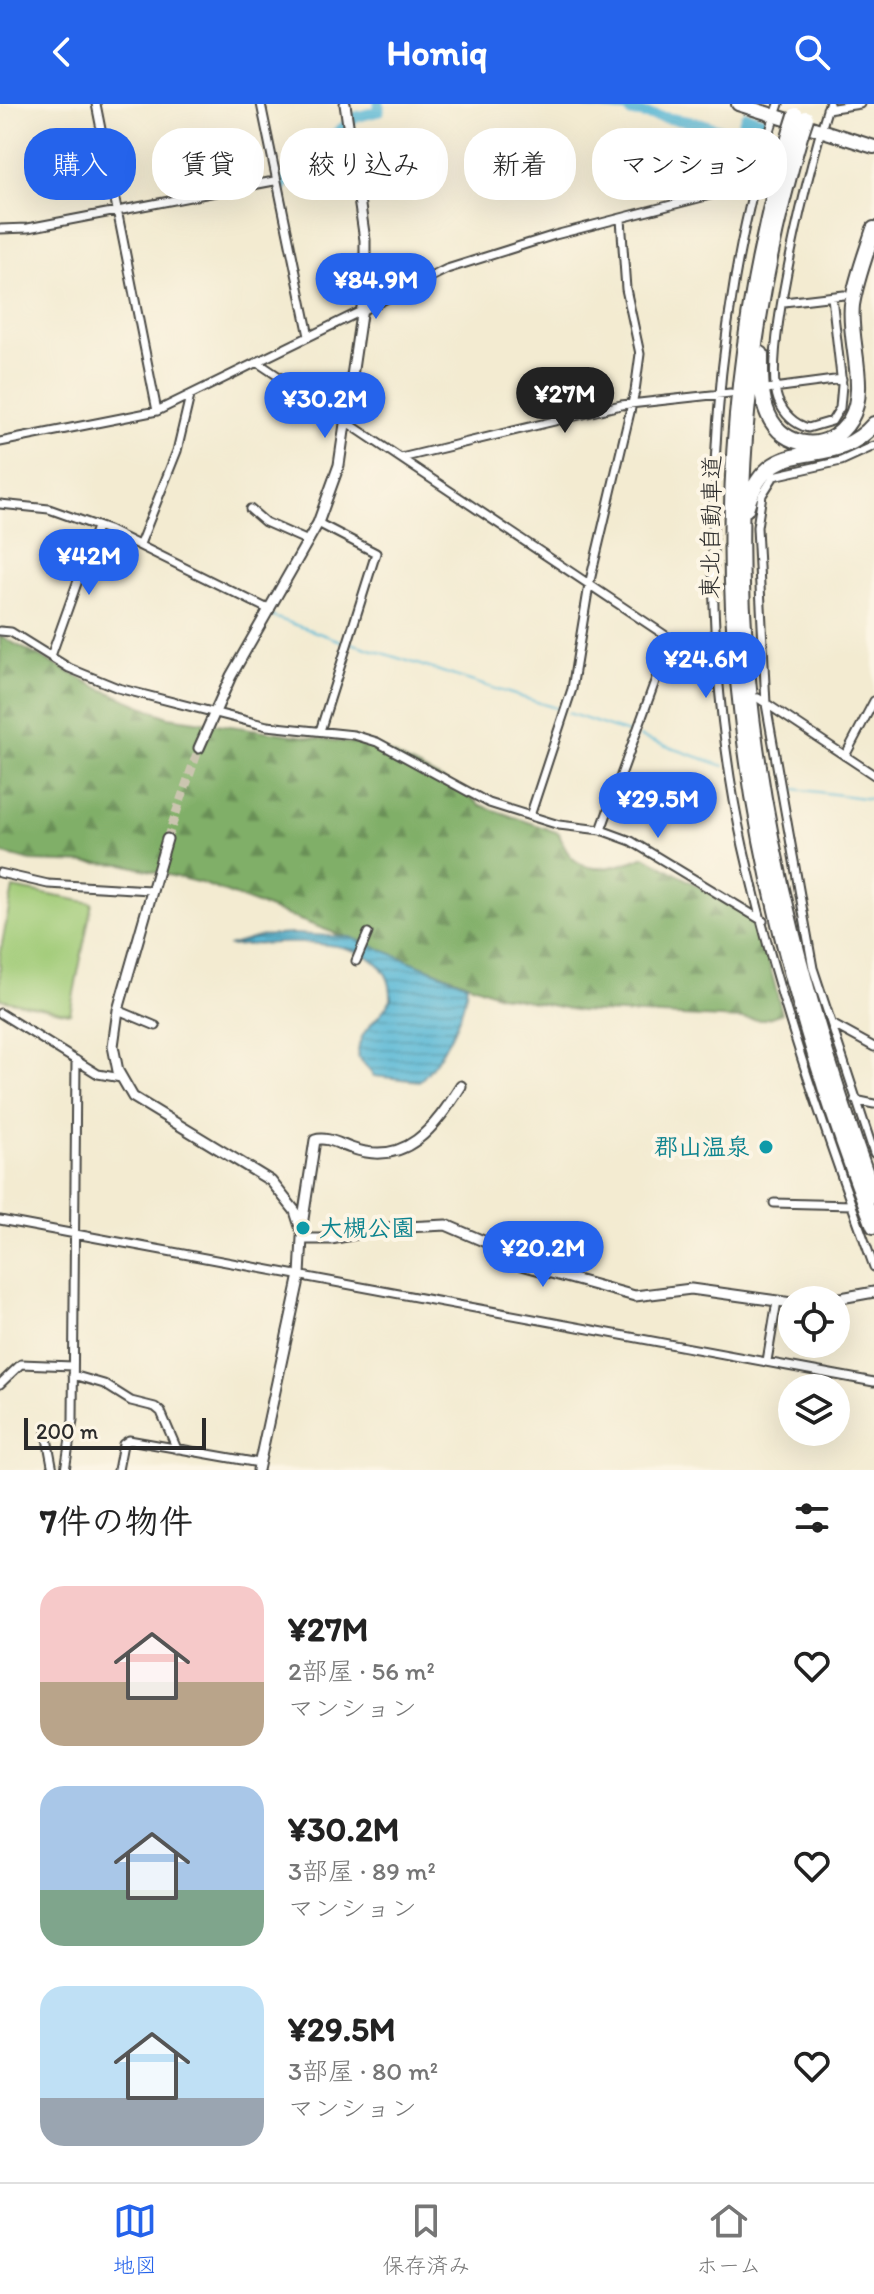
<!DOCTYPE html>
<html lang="ja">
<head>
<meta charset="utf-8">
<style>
  body { margin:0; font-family:Itim,"Klee One",sans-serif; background:#f6f6f6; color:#222; height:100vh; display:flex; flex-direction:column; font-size:30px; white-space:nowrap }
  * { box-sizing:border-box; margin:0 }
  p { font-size:26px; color:#767676 }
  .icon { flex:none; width:44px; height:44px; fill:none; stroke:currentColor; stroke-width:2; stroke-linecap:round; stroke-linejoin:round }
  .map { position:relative; height:1366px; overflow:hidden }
  .sheet { display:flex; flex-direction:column; background:#fff; flex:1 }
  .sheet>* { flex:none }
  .guide { position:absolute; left:24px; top:24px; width:826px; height:72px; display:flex; gap:16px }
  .tools { position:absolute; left:778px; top:1182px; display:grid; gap:16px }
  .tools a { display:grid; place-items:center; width:72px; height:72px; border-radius:50%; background:#fff; box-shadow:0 8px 32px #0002; font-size:40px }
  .scale { position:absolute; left:24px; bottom:20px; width:182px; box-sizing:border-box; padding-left:8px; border:4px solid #2b2b2b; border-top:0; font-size:22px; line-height:28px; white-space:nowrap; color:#2b2b2b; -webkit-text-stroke:6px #fcf5e5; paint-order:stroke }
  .price { position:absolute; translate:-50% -68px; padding:0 18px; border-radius:28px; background:#2563eb; color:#fff; font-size:26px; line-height:52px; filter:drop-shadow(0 2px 4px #0008) }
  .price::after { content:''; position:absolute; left:50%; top:48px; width:24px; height:18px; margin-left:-12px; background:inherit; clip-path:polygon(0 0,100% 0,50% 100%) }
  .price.current { background:#222; color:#fff }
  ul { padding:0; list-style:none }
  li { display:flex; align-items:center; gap:24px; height:200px; padding:0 40px }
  li span { display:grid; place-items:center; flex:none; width:224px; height:160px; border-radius:24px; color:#555 }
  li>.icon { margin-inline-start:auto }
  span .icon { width:96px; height:96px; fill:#fffc; stroke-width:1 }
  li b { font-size:34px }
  h2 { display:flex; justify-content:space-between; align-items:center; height:96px; padding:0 40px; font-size:34px }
  .tag { padding:0 28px; border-radius:32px; background:#fff; box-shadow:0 8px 32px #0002; font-size:28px; line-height:72px }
  .tag.current { background:#2563eb; color:#fff }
  header { display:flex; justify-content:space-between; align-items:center; height:104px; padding:0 40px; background:#2563eb; color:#fff; font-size:36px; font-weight:700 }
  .menu { display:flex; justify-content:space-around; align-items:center; height:112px; border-top:2px solid #e0e0e0; background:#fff; font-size:22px; color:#767676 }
  .menu a { display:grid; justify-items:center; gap:4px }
  .menu .current { color:#2563eb }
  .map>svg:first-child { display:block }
  .forest { fill:url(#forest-firs); stroke:#566d4a; stroke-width:2 }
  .garden { fill:#a0cb77; stroke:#667b51; stroke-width:2 }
  .water { fill:url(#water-rules); stroke:#427280; stroke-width:2 }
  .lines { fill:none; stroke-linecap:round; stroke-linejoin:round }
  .stream { stroke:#58b8d6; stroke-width:2 }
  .river { stroke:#58b8d6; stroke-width:11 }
  .tertiary-tunnel { stroke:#cbc5b0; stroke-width:9; stroke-dasharray:9 4.5; stroke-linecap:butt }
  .minor-casing { stroke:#494844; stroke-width:11 }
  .tertiary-casing { stroke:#494844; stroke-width:13 }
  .primary-casing { stroke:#494844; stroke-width:16 }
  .motorway-casing { stroke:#494844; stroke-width:18 }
  .minor { stroke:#fff; stroke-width:7 }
  .tertiary { stroke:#fff; stroke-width:9 }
  .primary { stroke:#fff; stroke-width:12 }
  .motorway { stroke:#fff; stroke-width:14 }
  .motorway-bridge-casing { stroke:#494844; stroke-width:18; stroke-linecap:butt }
  .motorway-bridge { stroke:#fff; stroke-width:14 }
  .culture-dot { fill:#0f9aa8; stroke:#fcf5e5; stroke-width:3 }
  .labels { text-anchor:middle; stroke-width:8; stroke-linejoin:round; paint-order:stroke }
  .street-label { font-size:24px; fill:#2b2b2b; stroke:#fcf5e5 }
  .culture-label { font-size:24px; font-weight:bold; fill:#0d838f; stroke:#fcf5e5; text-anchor:end }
</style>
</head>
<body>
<header><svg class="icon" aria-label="back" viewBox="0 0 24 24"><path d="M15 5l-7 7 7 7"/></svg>Homiq<svg class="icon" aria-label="search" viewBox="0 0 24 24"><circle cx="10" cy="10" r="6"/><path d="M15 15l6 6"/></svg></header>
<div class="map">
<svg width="874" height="1366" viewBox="0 0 874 1366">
  <defs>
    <pattern id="forest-firs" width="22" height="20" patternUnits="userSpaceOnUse" patternTransform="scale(2)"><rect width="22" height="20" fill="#80af68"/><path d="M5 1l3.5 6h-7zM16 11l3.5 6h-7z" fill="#698f56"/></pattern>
    <pattern id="water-rules" width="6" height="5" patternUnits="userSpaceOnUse" patternTransform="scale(2)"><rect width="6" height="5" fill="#58b8d6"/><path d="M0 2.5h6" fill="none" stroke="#4996ae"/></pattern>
  </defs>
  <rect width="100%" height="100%" fill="#fcf5e5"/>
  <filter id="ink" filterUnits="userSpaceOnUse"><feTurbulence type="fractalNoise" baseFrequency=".0125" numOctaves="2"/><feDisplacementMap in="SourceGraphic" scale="16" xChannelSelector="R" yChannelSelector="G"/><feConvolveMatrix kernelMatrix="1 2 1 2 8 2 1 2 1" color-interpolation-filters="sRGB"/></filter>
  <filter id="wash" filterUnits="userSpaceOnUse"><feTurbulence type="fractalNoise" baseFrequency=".006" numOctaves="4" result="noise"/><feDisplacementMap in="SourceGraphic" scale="32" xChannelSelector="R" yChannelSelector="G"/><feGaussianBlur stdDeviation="1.8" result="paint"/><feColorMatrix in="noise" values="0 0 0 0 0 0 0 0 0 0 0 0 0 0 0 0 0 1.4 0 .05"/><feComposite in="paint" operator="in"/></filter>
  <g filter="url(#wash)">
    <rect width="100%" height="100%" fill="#f3ebd1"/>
    <path class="forest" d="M 0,532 L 99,584 L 168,613 L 378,643 L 457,683 L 480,701 L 559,729 C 572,775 608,768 645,752 L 758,816 L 782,909 L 762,916 L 580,907 L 499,891 L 201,779 L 123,760 L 31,757 L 0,749 Z"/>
    <path class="garden" d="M 13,784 L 92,799 L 70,909 L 0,895 L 0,850 Z"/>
    <path class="water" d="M 292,830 L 350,833 L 467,880 C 465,912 442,954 420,977 L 374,972 L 358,953 C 357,924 379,918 391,895 C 394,824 274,839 228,842 L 262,832 Z"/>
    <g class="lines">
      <path class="stream" d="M 268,511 L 344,538
        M 351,539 L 562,606
        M 568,609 L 634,631
        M 640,633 L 724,662
        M 788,684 L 871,695 L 874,692"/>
      <path class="river" d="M 587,0 L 628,4 L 631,8 L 703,20 L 738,32 L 746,12 L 766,18
        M 282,84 L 291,67 L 356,13 L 379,7 L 379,0"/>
    </g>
  </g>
  <g filter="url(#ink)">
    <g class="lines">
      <path class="tertiary-tunnel" d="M 167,735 L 199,644"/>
      <defs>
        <path id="minor" d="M 96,0 L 157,307
          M 261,0 L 309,232
          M 779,0 C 704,213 694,521 743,742 C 775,886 824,1025 874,1163
          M 829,0 C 812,52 761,249 778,296 C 784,310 794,320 808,324 L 832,317 L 840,304 L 842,281 L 832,193
          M 827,5 L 860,0
          M 0,125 L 28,124 L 274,77
          M 784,198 L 844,191
          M 257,258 L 729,574
          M 766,285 L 842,275
          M 0,338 L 157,307 L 447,165 L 555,131 L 753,80
          M 874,342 L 841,357 L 774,372 L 762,391 L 757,423 L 766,600 L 813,864 L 874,1049
          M 401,354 L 621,301 L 730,289
          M 0,400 L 49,405 L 108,426 L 270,506
          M 250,405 L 265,418 L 308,437
          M 318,419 L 376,449 L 320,627
          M 140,440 L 177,347 L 190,292
          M 0,527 L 11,528 L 69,564 L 118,584 L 267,622 L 354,631 L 377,638 L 489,699 L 559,721 L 601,726 L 631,737 L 763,817
          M 51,552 L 97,423
          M 758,594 L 874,671
          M 845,652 L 874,597
          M 530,712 L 572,585 L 589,481 L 635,287 L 640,250 L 626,185 L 621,115
          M 601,726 L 670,536
          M 0,769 L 48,780 L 150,786
          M 356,857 L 368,829
          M 118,906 L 156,922
          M 0,909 L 98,970 L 121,974
          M 832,920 L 874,943
          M 855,996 L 874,1000
          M 774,1099 L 852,1101
          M 0,1116 L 874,1278
          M 767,1257 L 777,1197
          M 73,1271 L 104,1280 L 131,1297 L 155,1303 L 161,1308 L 177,1345
          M 0,1280 L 21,1260 L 73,1262
          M 46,1329 L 53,1366
          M 65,1366 L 73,1316 L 76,956
          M 118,1366 L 123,1340 L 129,1336 L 259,1359"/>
        <path id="tertiary" d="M 199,644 L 231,572 L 318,419 L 339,361 L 365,183 L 365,136 L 345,0
          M 167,735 L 118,906 L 113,942 L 118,967 L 133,993 L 271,1077 L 295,1107 L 304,1135 L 331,1135 L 387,1124 L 446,1121 L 495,1142 L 518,1160 L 635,1192 L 691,1185 L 792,1199
          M 830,1196 L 874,1188
          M 258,1366 L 300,1171 L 303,1115 L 315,1036 C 326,1032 339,1040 351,1044 C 406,1064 435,1023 461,982"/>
        <path id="primary" d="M 738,0 L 874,43"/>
        <path id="motorway" d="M 791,27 C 679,407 735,759 874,1122
          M 801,29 C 691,404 743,732 874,1092
          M 761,250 C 761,269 760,292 768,310 C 783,346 830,350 850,316 C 869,285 848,236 852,201 C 856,175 866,150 874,125
          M 746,405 C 769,322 830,372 874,320"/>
      </defs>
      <use href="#minor" class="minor-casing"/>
      <use href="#tertiary" class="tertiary-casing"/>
      <use href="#primary" class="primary-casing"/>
      <use href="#motorway" class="motorway-casing"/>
      <use href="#minor" class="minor"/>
      <use href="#tertiary" class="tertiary"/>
      <use href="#primary" class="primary"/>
      <use href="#motorway" class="motorway"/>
      <defs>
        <path id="motorway-bridge" d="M 791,27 L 796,11
          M 801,29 L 806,14"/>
      </defs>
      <use href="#motorway-bridge" class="motorway-bridge-casing"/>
      <use href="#motorway-bridge" class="motorway-bridge"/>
    </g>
  </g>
  <g class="culture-dot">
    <circle cx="766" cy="1043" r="8"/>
    <circle cx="303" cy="1124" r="8"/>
  </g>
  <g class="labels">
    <g class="street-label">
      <text transform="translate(711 423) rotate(-89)" y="8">東北自動車道</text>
    </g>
    <g class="culture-label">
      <text x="750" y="1051">郡山温泉</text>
      <text x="319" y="1132" text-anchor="start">大槻公園</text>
    </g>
  </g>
</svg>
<div class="tools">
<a><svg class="icon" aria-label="locate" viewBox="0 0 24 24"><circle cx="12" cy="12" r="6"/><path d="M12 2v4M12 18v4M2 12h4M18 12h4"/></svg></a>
<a><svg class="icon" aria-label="layers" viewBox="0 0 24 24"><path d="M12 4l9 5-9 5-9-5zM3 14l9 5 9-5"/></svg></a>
</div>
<div class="scale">200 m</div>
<b class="price" style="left:376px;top:217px">¥84.9M</b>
<b class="price current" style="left:565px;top:331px">¥27M</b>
<b class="price" style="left:325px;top:336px">¥30.2M</b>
<b class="price" style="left:89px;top:493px">¥42M</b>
<b class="price" style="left:706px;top:596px">¥24.6M</b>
<b class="price" style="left:658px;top:736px">¥29.5M</b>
<b class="price" style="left:543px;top:1185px">¥20.2M</b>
<div class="guide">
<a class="tag current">購入</a>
<a class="tag">賃貸</a>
<a class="tag">絞り込み</a>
<a class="tag">新着</a>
<a class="tag">マンション</a>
</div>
</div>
<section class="sheet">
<h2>7件の物件<svg class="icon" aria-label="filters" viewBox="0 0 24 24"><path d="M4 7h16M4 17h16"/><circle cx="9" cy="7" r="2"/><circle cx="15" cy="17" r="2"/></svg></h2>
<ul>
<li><span style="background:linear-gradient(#f6c9c9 60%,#b9a48a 0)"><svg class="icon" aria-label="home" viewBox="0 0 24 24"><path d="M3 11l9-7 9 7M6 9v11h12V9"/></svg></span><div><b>¥27M</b><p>2部屋 · 56 m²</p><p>マンション</p></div><svg class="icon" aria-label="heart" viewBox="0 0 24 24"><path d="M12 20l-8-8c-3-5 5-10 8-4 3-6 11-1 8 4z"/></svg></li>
<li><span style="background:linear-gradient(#a9c7e8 65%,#7fa58c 0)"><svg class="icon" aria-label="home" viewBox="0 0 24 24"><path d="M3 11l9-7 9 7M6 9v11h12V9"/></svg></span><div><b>¥30.2M</b><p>3部屋 · 89 m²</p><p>マンション</p></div><svg class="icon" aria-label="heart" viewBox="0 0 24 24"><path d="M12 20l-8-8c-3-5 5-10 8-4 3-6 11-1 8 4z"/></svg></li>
<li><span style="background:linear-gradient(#bfe0f5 70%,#9aa5b1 0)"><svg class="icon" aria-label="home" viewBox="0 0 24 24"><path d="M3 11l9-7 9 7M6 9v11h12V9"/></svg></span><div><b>¥29.5M</b><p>3部屋 · 80 m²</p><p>マンション</p></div><svg class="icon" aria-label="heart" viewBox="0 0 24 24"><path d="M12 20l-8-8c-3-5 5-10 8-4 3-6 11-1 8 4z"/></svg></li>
</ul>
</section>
<nav class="menu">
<a class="current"><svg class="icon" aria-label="map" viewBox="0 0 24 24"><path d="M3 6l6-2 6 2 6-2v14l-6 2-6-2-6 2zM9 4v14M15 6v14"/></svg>地図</a>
<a><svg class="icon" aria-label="saved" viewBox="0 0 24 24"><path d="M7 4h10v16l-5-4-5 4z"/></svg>保存済み</a>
<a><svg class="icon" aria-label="home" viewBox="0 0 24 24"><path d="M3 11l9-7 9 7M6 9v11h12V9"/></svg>ホーム</a>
</nav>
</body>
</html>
